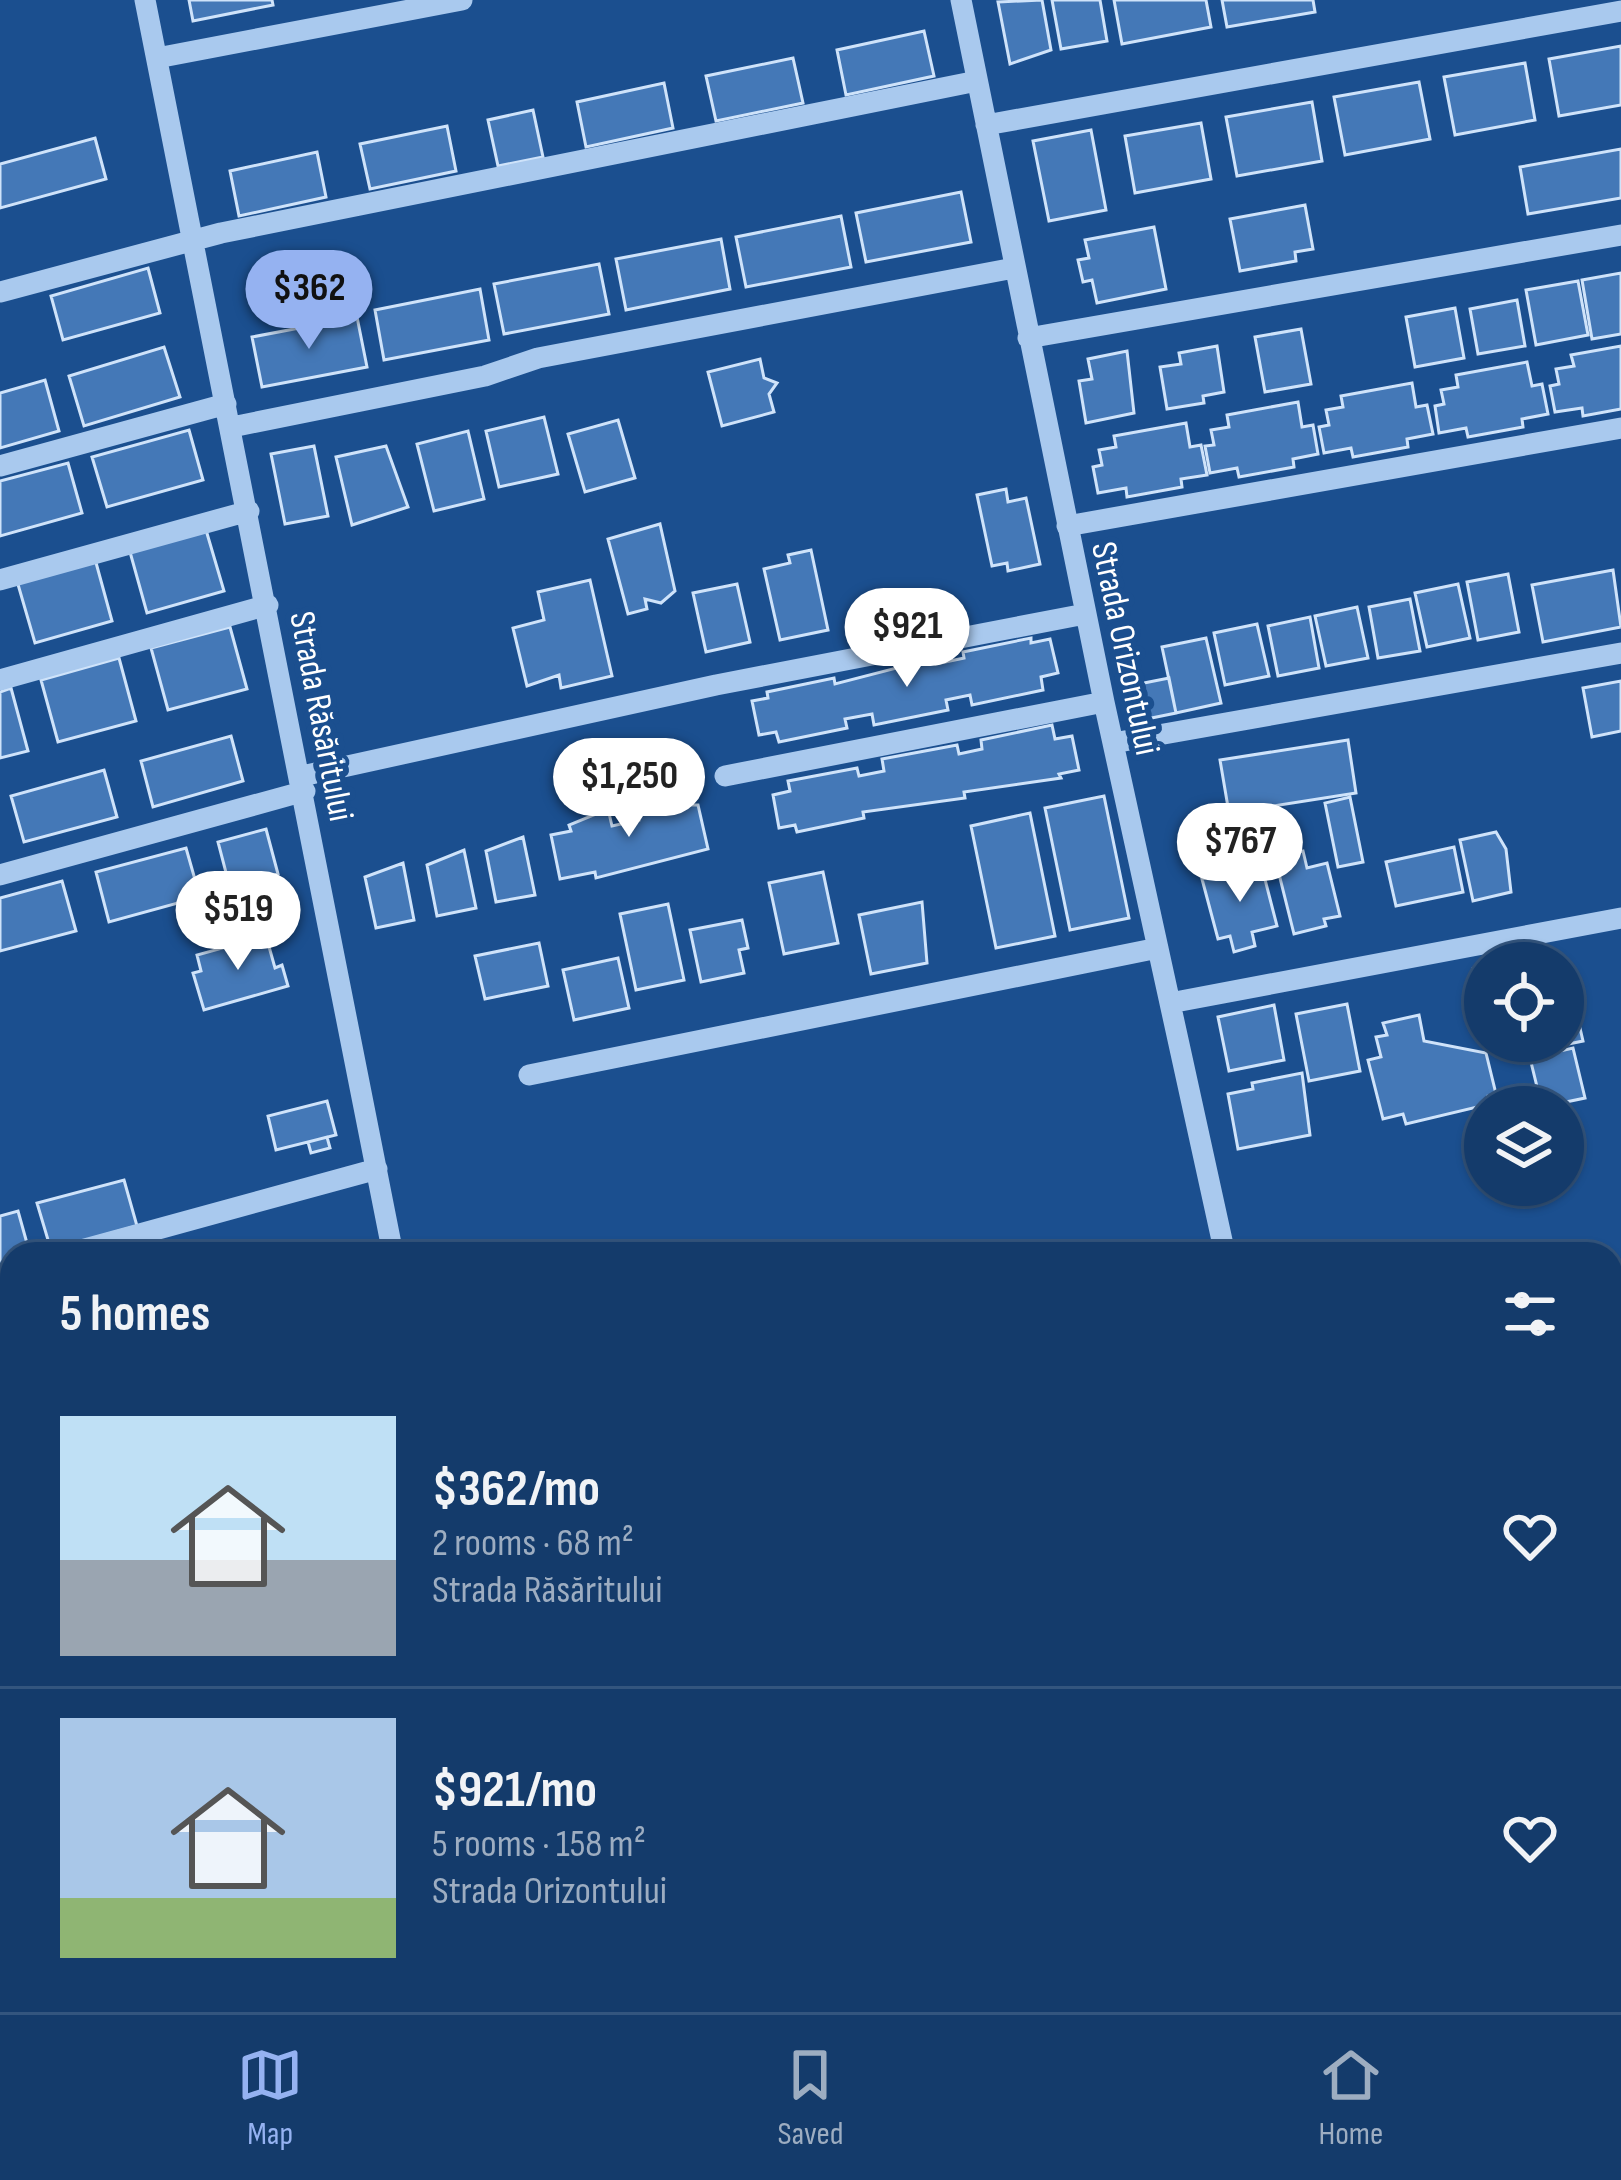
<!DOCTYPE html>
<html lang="en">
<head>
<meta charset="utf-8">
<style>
  body { margin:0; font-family:"Sofia Sans Condensed",sans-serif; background:#1d4271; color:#f1f3f6; height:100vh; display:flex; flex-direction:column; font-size:45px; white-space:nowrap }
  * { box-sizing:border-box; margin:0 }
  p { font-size:39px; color:#9dadc1 }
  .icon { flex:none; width:66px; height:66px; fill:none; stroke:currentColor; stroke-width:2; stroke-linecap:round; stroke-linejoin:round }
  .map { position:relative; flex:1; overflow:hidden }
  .side { position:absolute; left:0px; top:1242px; width:1623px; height:771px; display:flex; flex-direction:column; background:#143b6b; border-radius:36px 36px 0 0; box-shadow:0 3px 9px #0004,0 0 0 3px #33557e }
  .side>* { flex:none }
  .fabs { position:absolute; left:1464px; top:942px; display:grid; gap:24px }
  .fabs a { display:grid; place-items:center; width:120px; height:120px; border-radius:50%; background:#143b6b; box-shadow:0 3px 9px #0004,0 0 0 3px #33557e; font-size:60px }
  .price { position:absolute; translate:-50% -102px; padding:0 27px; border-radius:42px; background:#fff; color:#222; font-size:39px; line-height:78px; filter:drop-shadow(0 3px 6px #0008) }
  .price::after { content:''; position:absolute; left:50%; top:72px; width:36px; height:27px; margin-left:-18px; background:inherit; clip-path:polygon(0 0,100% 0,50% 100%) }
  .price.current { background:#95b2f1; color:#111 }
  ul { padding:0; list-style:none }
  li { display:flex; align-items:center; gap:36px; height:300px; padding:0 60px }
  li+li { border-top:3px solid #33557e }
  li span { display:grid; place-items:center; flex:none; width:336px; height:240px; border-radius:0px; color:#555 }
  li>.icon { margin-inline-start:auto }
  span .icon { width:144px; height:144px; fill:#fffc; stroke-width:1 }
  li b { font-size:51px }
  h2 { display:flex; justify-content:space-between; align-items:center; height:144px; padding:0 60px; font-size:51px }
  .dock { display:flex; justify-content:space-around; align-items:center; height:168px; border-top:3px solid #33557e; background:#143b6b; font-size:33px; color:#9dadc1 }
  .dock a { display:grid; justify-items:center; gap:6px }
  .dock .current { color:#95b2f1 }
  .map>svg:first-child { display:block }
  .building { fill:#4478b7; stroke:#cfe3fa; stroke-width:3 }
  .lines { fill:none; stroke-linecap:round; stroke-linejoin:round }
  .path { stroke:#a9c9ee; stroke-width:6; stroke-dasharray:6 9; stroke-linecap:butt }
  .minor { stroke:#a9c9ee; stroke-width:21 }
  .labels { text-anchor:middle; stroke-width:12; stroke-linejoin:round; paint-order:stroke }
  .street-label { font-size:36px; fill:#fff; stroke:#1b4f8f }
</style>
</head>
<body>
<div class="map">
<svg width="1621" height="2012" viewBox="0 0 1621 2012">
  <rect width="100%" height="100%" fill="#1b4f8f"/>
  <path class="building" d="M 189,0 L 272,0 L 273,5 L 193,21 Z
    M 1042,0 L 1051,50 L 1010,64 L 998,2 Z
    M 1052,0 L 1100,0 L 1107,41 L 1061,49 Z
    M 1114,0 L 1206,0 L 1211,27 L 1122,44 Z
    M 1222,0 L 1313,0 L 1315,12 L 1227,27 Z
    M 924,31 L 934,76 L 846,95 L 837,50 Z
    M 1621,46 L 1621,105 L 1559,116 L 1549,59 Z
    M 793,58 L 803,103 L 716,121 L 706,76 Z
    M 1525,63 L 1535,120 L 1455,135 L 1444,77 Z
    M 1419,82 L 1430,139 L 1345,155 L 1334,97 Z
    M 664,83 L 673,128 L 586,147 L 577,102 Z
    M 1312,102 L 1322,161 L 1237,176 L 1226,117 Z
    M 533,110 L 543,157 L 498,166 L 488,120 Z
    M 1201,123 L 1211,179 L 1135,193 L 1125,136 Z
    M 447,126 L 456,171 L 370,189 L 360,144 Z
    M 1091,130 L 1106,210 L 1049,221 L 1033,141 Z
    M 95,138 L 106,179 L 0,208 L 0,164 Z
    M 1621,149 L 1621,198 L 1528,214 L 1520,167 Z
    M 317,152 L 326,197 L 239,216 L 230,171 Z
    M 961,192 L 971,242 L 866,262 L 856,213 Z
    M 1305,205 L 1313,249 L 1295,252 L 1296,261 L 1240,271 L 1230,219 Z
    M 841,216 L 851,267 L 746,287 L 736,237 Z
    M 1154,227 L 1166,289 L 1097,303 L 1092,280 L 1083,282 L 1078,260 L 1089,258 L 1085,240 Z
    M 721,239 L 730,289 L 626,310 L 616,259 Z
    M 599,264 L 609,314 L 504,334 L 494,284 Z
    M 148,268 L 160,313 L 63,340 L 51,296 Z
    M 1621,273 L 1621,334 L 1592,339 L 1582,280 Z
    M 1578,281 L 1588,335 L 1536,345 L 1526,290 Z
    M 480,289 L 489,340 L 384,360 L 375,310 Z
    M 1517,300 L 1525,346 L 1478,354 L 1470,309 Z
    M 1455,308 L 1464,358 L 1415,367 L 1406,317 Z
    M 357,317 L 367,367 L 262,387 L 252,337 Z
    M 1301,329 L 1311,384 L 1265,392 L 1255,337 Z
    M 1217,346 L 1224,392 L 1203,396 L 1204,403 L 1167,409 L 1160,367 L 1181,364 L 1179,353 Z
    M 1621,346 L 1621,409 L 1583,416 L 1582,408 L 1555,412 L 1550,386 L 1559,384 L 1556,369 L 1574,366 L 1571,355 Z
    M 164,347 L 180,397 L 84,426 L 69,376 Z
    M 1127,351 L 1134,413 L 1086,423 L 1079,381 L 1092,379 L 1088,359 Z
    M 760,359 L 764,378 L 777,383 L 769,394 L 774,412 L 722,426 L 708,372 Z
    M 1527,362 L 1532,386 L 1542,384 L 1548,414 L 1522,419 L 1523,427 L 1468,437 L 1466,428 L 1439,433 L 1435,406 L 1444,404 L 1441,390 L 1458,387 L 1456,375 Z
    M 45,380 L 59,431 L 0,448 L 0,393 Z
    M 1412,383 L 1416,407 L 1427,405 L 1433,434 L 1407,439 L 1408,447 L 1353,457 L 1351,448 L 1324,453 L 1319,427 L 1329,425 L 1326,410 L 1343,407 L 1341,396 Z
    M 1298,402 L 1302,427 L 1313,425 L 1318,454 L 1293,459 L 1294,467 L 1239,477 L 1237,468 L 1210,473 L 1205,446 L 1214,445 L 1211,430 L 1229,427 L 1227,415 Z
    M 544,417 L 558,474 L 499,487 L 486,431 Z
    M 618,420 L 635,478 L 585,492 L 568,434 Z
    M 1186,423 L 1190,447 L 1201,445 L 1207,475 L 1181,479 L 1182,487 L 1127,497 L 1126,488 L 1098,493 L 1093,467 L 1102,465 L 1099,450 L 1116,447 L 1114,436 Z
    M 189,430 L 203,480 L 107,507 L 92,457 Z
    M 468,431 L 484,499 L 434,511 L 417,444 Z
    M 314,446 L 328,516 L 285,524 L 271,454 Z
    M 386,446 L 408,507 L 352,525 L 336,457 Z
    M 68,463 L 82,513 L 0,536 L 0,481 Z
    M 1006,489 L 1008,502 L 1026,498 L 1040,564 L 1008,571 L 1007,563 L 992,566 L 977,495 Z
    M 660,524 L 675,591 L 661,603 L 645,599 L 647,609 L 628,614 L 608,539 Z
    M 206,530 L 224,591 L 147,613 L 130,552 Z
    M 811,550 L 828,630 L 780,640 L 764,569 L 790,563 L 788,555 Z
    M 95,559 L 112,621 L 35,643 L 17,581 Z
    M 1613,570 L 1621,627 L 1543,642 L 1532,585 Z
    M 1508,574 L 1519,632 L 1478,640 L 1467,582 Z
    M 590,580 L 612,676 L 561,688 L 559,675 L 527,686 L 513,628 L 544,620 L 538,592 Z
    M 737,584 L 750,642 L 706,652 L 693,593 Z
    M 1458,584 L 1470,638 L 1427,647 L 1415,593 Z
    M 1410,599 L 1420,651 L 1378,658 L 1369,607 Z
    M 1357,607 L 1368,658 L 1326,666 L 1315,616 Z
    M 1310,617 L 1319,668 L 1278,676 L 1268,626 Z
    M 1257,624 L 1269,676 L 1225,685 L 1214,633 Z
    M 230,627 L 247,689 L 168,710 L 151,648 Z
    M 1031,638 L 1031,643 L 1050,639 L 1058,673 L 1041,677 L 1043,690 L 972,705 L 970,695 L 946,700 L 948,710 L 874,725 L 872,714 L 845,719 L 847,728 L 779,742 L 776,732 L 759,735 L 752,701 L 768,698 L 767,692 L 834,678 L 835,684 L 935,658 L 936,664 L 964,658 L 963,652 Z
    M 1206,638 L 1221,703 L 1176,713 L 1162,647 Z
    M 119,658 L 136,721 L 58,742 L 41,680 Z
    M 1169,678 L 1176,713 L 1137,721 L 1129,686 Z
    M 1621,681 L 1621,731 L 1592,737 L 1583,688 Z
    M 11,688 L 28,751 L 0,758 L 0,692 Z
    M 1052,725 L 1055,739 L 1072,736 L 1079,770 L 1059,774 L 1061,778 L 964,792 L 965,798 L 863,812 L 864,818 L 797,832 L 795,825 L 779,828 L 773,795 L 790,791 L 788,781 L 857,768 L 859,776 L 884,771 L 882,759 L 957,745 L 959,754 L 982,749 L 981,740 Z
    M 231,736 L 243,781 L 153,807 L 141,761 Z
    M 1348,740 L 1356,793 L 1229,813 L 1220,760 Z
    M 104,770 L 117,817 L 24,842 L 11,796 Z
    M 1104,796 L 1129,918 L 1070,930 L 1045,808 Z
    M 1350,797 L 1363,862 L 1338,867 L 1325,803 Z
    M 659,798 L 660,805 L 698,805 L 708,849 L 596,878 L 595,872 L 560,879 L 551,835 L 571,831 L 569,825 L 608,809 L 612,826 L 639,820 L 636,803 Z
    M 1030,813 L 1055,936 L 996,948 L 971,826 Z
    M 266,829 L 278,874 L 230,888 L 218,842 Z
    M 1496,832 L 1506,849 L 1511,892 L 1473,901 L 1460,840 Z
    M 523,837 L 535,895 L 496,902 L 486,851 Z
    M 1454,847 L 1463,892 L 1396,906 L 1386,862 Z
    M 186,848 L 200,897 L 109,922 L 96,872 Z
    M 464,850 L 476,908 L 437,916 L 427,865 Z
    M 1303,851 L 1307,868 L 1327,863 L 1340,916 L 1324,919 L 1326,926 L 1294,934 L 1275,858 Z
    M 403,863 L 414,920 L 376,928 L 365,877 Z
    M 1261,864 L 1277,926 L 1252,932 L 1255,946 L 1234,952 L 1230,936 L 1218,939 L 1202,879 Z
    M 823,872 L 838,943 L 784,954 L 769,883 Z
    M 62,881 L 76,931 L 0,951 L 0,898 Z
    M 922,902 L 927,963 L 871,974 L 859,915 Z
    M 668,904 L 684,980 L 636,990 L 620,914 Z
    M 742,920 L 748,948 L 739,950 L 744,973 L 701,982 L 690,930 Z
    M 266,936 L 275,968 L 282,965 L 288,986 L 204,1010 L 193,973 L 201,971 L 197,955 Z
    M 539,943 L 548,986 L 485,999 L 475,956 Z
    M 618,958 L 629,1008 L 574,1020 L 563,970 Z
    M 1485,967 L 1485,1021 L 1484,1021 L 1473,969 Z
    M 1570,985 L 1583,1041 L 1529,1052 L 1526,1041 L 1563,1041 L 1563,986 Z
    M 1347,1004 L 1360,1071 L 1309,1081 L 1296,1014 Z
    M 1274,1005 L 1284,1060 L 1229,1071 L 1218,1017 Z
    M 1419,1015 L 1424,1041 L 1486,1053 L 1496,1094 L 1488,1096 L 1490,1104 L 1406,1124 L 1403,1114 L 1383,1119 L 1368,1060 L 1381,1057 L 1376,1037 L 1387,1035 L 1383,1023 Z
    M 1573,1048 L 1585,1098 L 1542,1107 L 1530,1058 Z
    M 1302,1073 L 1310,1135 L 1238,1149 L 1228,1094 L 1253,1089 L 1252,1083 Z
    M 327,1101 L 336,1135 L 276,1150 L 268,1116 Z
    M 327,1137 L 330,1148 L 311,1153 L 308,1142 Z
    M 124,1180 L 137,1226 L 51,1250 L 37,1203 Z
    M 18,1211 L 30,1254 L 12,1254 L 12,1261 L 0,1265 L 0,1216 Z
    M 1611,1521 L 1621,1522 L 1621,1593 L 1611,1592 Z"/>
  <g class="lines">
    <path class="path" d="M 0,1786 L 12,1791"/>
    <path class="minor" d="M 145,0 L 393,1254
      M 961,0 L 1104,702 L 1225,1254
      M 157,58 L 462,0
      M 986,125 L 1621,11
      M 0,292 L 221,233 L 977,81
      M 1028,338 L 1621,235
      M 232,427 L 485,376 L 538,358 L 1014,268
      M 0,466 L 226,404
      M 1067,526 L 1621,428
      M 0,580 L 249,511
      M 0,680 L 268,605
      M 1113,743 L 1621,653
      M 302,776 L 716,685 L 1085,614
      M 725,776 L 1104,702
      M 0,875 L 305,791
      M 1170,1003 L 1621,918
      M 529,1075 L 1158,948
      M 67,1254 L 377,1169
      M 0,1272 L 12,1269
      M 1611,1610 L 1621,1611
      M 0,1664 L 12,1667
      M 776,2001 L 797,2012"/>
  </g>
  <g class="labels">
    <g class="street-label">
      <text transform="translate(1127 648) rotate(78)" y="13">Strada Orizontului</text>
      <text transform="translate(323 716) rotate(79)" y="13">Strada Răsăritului</text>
    </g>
  </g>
</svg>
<div class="fabs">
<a><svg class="icon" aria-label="locate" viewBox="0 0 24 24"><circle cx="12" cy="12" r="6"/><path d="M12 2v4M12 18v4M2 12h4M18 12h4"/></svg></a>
<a><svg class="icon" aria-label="layers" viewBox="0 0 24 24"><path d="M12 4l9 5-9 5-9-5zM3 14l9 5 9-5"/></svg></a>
</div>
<b class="price current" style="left:309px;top:352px">$362</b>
<b class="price" style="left:907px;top:690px">$921</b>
<b class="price" style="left:629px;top:840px">$1,250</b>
<b class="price" style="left:1240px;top:905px">$767</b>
<b class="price" style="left:238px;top:973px">$519</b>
<section class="side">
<h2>5 homes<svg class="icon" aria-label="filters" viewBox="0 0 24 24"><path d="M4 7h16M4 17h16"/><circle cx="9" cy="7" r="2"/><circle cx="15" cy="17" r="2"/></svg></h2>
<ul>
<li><span style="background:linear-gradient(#bfe0f5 60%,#9aa5b1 0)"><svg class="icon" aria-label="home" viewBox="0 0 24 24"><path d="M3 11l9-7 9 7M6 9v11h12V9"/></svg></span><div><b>$362/mo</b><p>2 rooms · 68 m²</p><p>Strada Răsăritului</p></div><svg class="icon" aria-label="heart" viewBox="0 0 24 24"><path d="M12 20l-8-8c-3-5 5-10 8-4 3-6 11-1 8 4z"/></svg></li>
<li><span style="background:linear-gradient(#a9c7e8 75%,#8fb573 0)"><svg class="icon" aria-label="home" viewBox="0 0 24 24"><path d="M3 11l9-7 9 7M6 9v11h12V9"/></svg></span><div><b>$921/mo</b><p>5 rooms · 158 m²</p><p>Strada Orizontului</p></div><svg class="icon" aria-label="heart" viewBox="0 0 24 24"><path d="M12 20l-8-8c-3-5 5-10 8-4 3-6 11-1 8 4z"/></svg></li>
</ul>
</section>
</div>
<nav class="dock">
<a class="current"><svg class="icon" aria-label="map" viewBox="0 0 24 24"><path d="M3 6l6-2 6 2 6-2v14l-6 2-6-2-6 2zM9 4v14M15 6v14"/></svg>Map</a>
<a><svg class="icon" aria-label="saved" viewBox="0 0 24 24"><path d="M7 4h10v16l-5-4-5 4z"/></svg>Saved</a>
<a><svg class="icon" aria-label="home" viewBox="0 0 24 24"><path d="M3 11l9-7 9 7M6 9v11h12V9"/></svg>Home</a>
</nav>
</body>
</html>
